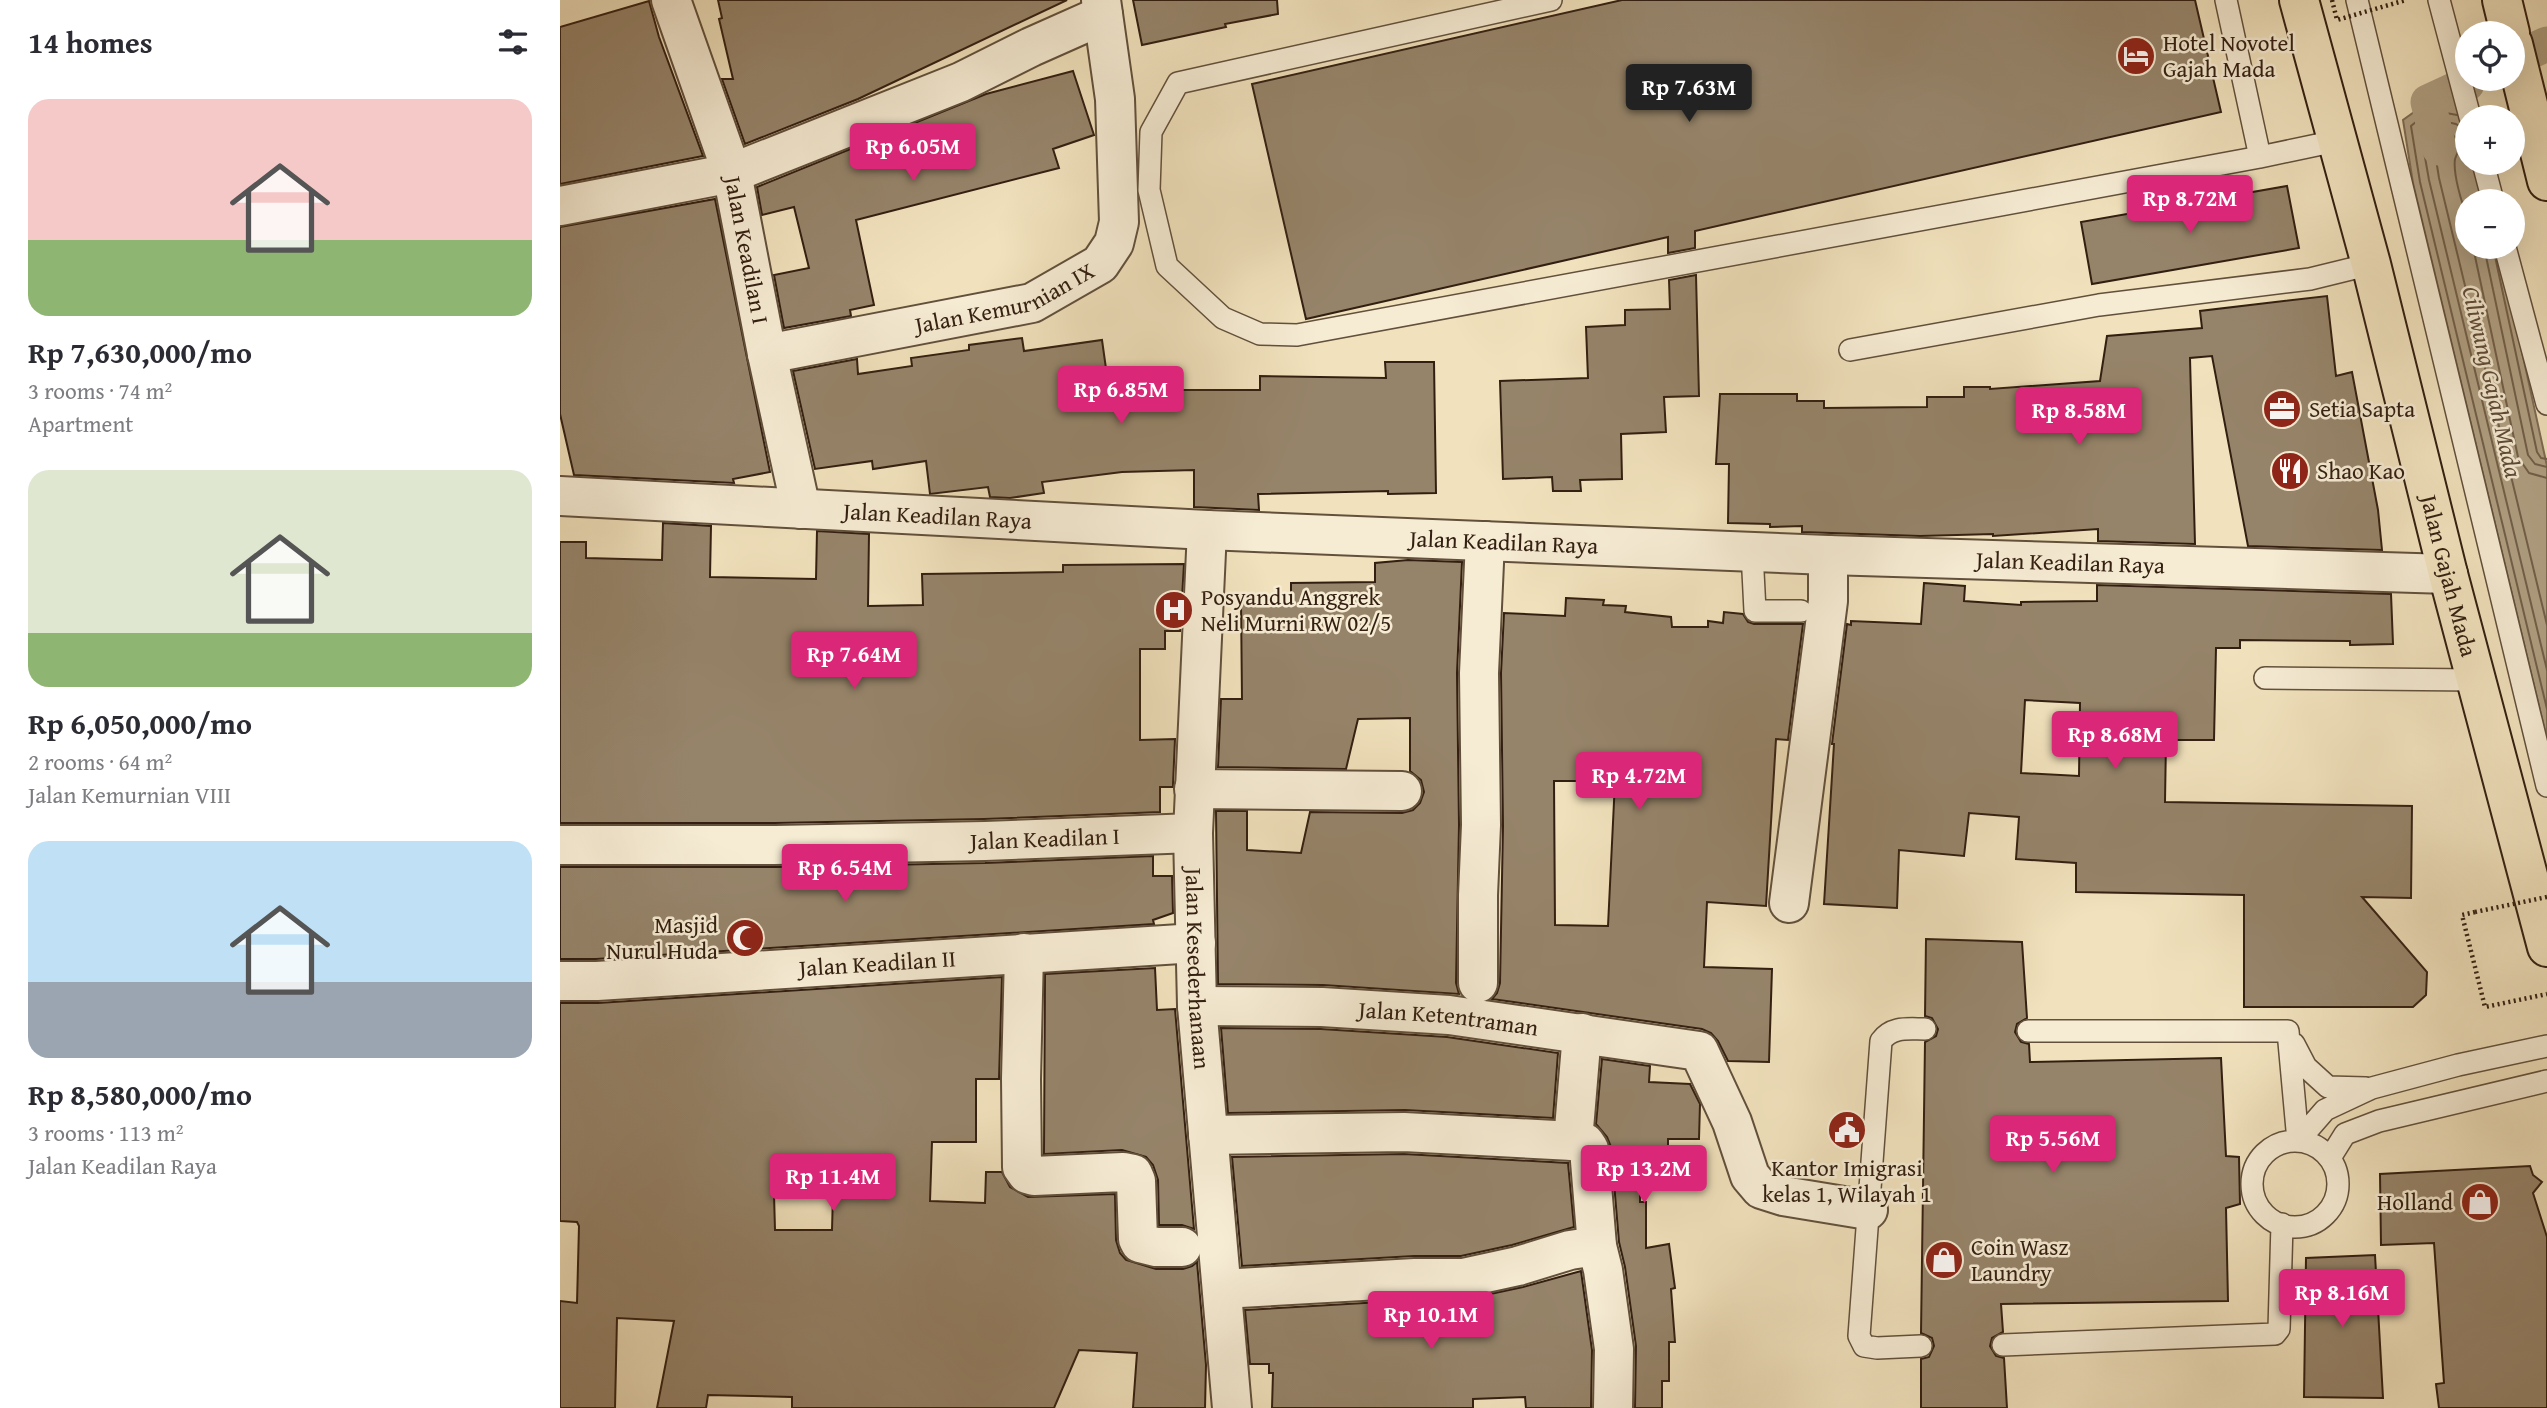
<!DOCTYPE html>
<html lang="en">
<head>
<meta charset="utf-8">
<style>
  body { margin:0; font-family:"Gentium Book Plus",serif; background:#f7f7f7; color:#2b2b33; height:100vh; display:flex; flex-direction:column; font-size:26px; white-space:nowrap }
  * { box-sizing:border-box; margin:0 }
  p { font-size:23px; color:#7c7c81 }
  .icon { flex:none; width:38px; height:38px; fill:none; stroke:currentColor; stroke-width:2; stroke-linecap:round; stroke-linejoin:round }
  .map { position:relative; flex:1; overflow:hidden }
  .sheet { display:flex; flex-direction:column; background:#fff; width:560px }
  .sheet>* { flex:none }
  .fabs { position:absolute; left:1895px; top:21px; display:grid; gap:14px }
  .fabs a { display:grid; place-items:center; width:70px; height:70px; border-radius:50%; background:#fff; box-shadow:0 7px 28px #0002; font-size:35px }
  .price { position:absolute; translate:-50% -60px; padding:0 16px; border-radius:7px; background:#db2777; color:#fff; font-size:23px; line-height:46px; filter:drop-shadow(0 2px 4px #0008) }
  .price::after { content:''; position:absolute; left:50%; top:42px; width:21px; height:16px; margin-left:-10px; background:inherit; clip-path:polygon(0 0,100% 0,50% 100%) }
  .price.on { background:#222; color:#fff }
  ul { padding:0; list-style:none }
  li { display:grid; align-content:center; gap:14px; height:371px; padding:0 28px }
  li span { display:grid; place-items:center; height:217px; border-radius:21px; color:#555 }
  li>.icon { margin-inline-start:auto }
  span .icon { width:126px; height:126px; fill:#fffc; stroke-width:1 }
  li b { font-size:30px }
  h2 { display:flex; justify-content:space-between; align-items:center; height:84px; padding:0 28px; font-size:30px }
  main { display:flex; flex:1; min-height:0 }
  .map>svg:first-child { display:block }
  .water { fill:#b0a083; stroke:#7e6c55; stroke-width:2 }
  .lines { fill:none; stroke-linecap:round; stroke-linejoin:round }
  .shore { stroke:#72604a; stroke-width:2 }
  .canal { stroke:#b0a083; stroke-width:35 }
  .building { fill:#96846a; stroke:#331f11; stroke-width:2; fill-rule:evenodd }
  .service-casing { stroke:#62503c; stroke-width:24 }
  .minor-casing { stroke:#62503c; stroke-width:42 }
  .primary-casing { stroke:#331f11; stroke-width:42 }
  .path { stroke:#331f11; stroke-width:4.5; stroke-dasharray:2 3.5; stroke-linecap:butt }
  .service { stroke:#f6ecd4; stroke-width:21 }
  .minor { stroke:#f6ecd4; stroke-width:38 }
  .primary { stroke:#f1e2bd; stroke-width:38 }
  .path-bridge { stroke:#331f11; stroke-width:4.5; stroke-dasharray:2 3.5; stroke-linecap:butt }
  .labels { text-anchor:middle; stroke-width:5; stroke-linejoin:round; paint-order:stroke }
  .poi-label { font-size:23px; fill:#331f11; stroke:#f6ecd4; text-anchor:start }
  .street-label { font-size:23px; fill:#331f11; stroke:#f6ecd4 }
  .water-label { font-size:24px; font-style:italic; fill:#5f4c39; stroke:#f6ecd4 }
</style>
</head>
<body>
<main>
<section class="sheet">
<h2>14 homes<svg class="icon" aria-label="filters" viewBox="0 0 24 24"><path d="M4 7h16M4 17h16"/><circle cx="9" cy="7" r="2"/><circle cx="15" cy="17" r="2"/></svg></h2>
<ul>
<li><span style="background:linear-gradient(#f6c9c9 65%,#8fb573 0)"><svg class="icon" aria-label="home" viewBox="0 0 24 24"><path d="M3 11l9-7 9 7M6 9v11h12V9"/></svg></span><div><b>Rp 7,630,000/mo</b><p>3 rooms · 74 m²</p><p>Apartment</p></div></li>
<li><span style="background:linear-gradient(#dfe7d0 75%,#8fb573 0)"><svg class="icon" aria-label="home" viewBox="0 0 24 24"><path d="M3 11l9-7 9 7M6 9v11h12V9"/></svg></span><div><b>Rp 6,050,000/mo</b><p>2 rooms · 64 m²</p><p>Jalan Kemurnian VIII</p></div></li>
<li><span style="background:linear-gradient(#bfe0f5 65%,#9aa5b1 0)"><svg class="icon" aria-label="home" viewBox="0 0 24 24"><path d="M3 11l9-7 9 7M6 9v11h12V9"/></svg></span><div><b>Rp 8,580,000/mo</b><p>3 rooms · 113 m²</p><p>Jalan Keadilan Raya</p></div></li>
</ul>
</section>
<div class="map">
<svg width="1987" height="1408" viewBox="0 0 1987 1408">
  <rect width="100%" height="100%" fill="#f1e2bd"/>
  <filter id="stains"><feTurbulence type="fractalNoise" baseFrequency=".00286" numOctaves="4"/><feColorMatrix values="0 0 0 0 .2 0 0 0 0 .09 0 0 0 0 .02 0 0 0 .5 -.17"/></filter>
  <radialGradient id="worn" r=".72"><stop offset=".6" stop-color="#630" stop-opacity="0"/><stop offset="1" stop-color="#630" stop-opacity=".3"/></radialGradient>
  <path class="water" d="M 1868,102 L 1909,110 L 1908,163 L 1921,163 L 1929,201 L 1908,201 L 1908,247 L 1939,247 L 1987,466 L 1987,739 L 1853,183 L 1843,120 Z"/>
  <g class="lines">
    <path class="shore" d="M 1897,115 L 1870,110 L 1851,126 L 1860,182 L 1987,709
      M 1908,132 L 1896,124 L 1873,119 L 1860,129 L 1869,180 L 1987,670
      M 1908,216 C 1901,204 1893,172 1895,159 C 1897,153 1900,148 1902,143 L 1890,133 L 1874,131 L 1872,134 L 1879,178 L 1987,625
      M 1913,247 L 1958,457 L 1969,473 L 1987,478
      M 1924,247 L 1968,455 L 1975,464 L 1987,467
      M 1933,247 L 1977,452 L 1981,458 L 1987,459"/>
    <path class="canal" d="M 1965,54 L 1987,44
      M 1879,148 L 1868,102 L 1907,84"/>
  </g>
  <path class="building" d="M 158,0 L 507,0 L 298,99 L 185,144 L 162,79 L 173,79 L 159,19 L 162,18 Z
    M 573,0 L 717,0 L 718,14 L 665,24 L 666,27 L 582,45 Z
    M 1062,0 L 1635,0 L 1661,112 L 1135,231 L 1135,248 L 1108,253 L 1108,237 L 746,319 L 692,84 Z
    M 89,1 L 99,37 L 143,156 L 0,184 L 0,27 Z
    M 513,71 L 534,135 L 493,149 L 499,168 L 296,220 L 314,305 L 290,310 L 291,316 L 224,328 L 214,275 L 249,268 L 234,207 L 202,215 L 197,187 L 426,94 Z
    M 1727,186 L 1739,248 L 1532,284 L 1521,222 Z
    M 155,199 L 210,472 L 173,479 L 174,483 L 14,475 L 0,414 L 0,227 Z
    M 1136,275 L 1139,396 L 1104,397 L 1106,432 L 1061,434 L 1062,479 L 1020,480 L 1021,491 L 993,491 L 992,477 L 943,479 L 940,381 L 1028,378 L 1026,327 L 1065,325 L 1065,310 L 1110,309 L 1109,280 Z
    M 1767,296 L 1776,376 L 1792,372 L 1818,510 L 1822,550 L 1688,546 L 1652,356 L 1630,358 L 1635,544 L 1538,541 L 1538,529 L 1433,536 L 1433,534 L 1360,536 L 1242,532 L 1242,526 L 1210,527 L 1210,524 L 1168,523 L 1169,464 L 1156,464 L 1160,394 L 1237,394 L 1237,401 L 1264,401 L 1264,408 L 1367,407 L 1367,397 L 1404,397 L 1404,387 L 1430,387 L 1430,389 L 1540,381 L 1547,336 L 1642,328 L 1640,311 Z
    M 462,338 L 464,351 L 542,340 L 549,390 L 700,390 L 700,376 L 826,378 L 825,362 L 874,362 L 876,493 L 828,494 L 828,491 L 698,494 L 699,510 L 634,507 L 634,470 L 562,472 L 482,482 L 484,493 L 450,498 L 430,497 L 428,487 L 370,494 L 366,461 L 313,469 L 312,461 L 255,469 L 233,371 L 297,359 L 298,374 L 352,366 L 351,358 L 409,350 L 409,345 Z
    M 103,523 L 151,526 L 150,577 L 256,579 L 257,531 L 309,534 L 308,606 L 363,605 L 362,574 L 503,572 L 503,565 L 624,564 L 620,631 L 605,631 L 605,649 L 580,649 L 580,740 L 615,739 L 613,784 L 613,787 L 600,787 L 600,812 L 424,819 L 215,823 L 0,823 L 0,542 L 26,542 L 26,558 L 102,560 Z
    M 848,560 L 902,562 L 897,673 L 899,825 L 896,983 L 899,994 L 763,985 L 658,984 L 656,811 L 687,811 L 687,850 L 741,853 L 750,812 L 842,813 L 853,810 L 860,803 L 864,792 L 861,780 L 850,771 L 850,718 L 798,719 L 786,769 L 658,767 L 661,699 L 682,699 L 681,602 L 731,601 L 731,583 L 815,582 L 815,563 Z
    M 1364,583 L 1405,586 L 1404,601 L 1461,605 L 1461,602 L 1537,601 L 1537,585 L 1831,594 L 1833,644 L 1790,645 L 1790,641 L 1680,640 L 1680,648 L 1656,648 L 1654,740 L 1606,740 L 1605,802 L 1852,806 L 1851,898 L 1802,897 L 1867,972 L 1866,995 L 1853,1007 L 1684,1007 L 1684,895 L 1516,892 L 1516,863 L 1456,859 L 1459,817 L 1409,813 L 1404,856 L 1339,850 L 1337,908 L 1264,904 L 1274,744 L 1272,744 L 1287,624 L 1291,625 L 1291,621 L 1361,624 ZM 1465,700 L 1520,703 L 1519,776 L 1461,773 Z
    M 1006,598 L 1044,600 L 1043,605 L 1066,606 L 1065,612 L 1111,617 L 1112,627 L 1148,627 L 1148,621 L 1163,623 L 1164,612 L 1183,614 L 1188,622 L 1194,624 L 1243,624 L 1228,740 L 1216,739 L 1206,906 L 1147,902 L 1144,967 L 1212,969 L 1209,1062 L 1168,1061 L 1158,1041 L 1151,1033 L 1142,1029 L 932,999 L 937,993 L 940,983 L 943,826 L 941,673 L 944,613 L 1005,616 ZM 994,781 L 1055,781 L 1048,926 L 995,925 Z
    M 593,856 L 593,876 L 612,876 L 613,913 L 593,920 L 594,924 L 36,959 L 0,959 L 0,867 L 215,867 L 425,863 Z
    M 1366,939 L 1462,942 L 1467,1018 L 1457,1024 L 1455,1032 L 1461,1042 L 1469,1044 L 1470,1062 L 1661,1058 L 1666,1156 L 1679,1157 L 1680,1204 L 1666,1208 L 1668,1301 L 1441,1304 L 1443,1332 L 1432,1338 L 1430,1346 L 1436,1356 L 1444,1358 L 1447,1408 L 1361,1408 L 1361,1359 L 1369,1357 L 1374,1346 L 1372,1338 L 1361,1333 L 1365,1042 L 1376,1036 L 1378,1029 L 1372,1018 L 1365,1016 Z
    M 595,968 L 597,1010 L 615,1009 L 634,1229 L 622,1225 L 599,1225 L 598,1180 L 593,1165 L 586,1157 L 562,1150 L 484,1154 L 485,974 Z
    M 442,977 L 439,1079 L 416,1079 L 416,1142 L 372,1142 L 370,1201 L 425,1203 L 426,1172 L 442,1172 L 450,1187 L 468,1197 L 555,1194 L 556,1240 L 560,1253 L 566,1260 L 596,1269 L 623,1269 L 632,1266 L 637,1262 L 646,1365 L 645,1408 L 573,1408 L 577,1353 L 519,1350 L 494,1408 L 232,1408 L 232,1397 L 148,1395 L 146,1408 L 97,1408 L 114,1321 L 57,1318 L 55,1408 L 0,1408 L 0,1301 L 17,1303 L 19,1226 L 17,1222 L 0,1221 L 0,1003 L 38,1003 ZM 213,1158 L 274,1158 L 272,1230 L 215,1230 Z
    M 661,1028 L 761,1029 L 887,1037 L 998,1053 L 993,1118 L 845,1110 L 668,1113 Z
    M 1042,1059 L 1090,1066 L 1089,1082 L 1130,1084 L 1140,1104 L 1139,1139 L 1108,1139 L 1108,1148 L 1080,1146 L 1080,1202 L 1086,1202 L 1086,1248 L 1109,1244 L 1115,1288 L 1111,1289 L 1115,1342 L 1109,1342 L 1109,1381 L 1102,1381 L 1102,1408 L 1075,1408 L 1076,1346 L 1065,1267 L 1059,1242 L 1051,1147 L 1047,1137 L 1036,1124 Z
    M 844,1154 L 1008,1163 L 1014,1227 L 952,1245 L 901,1256 L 854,1256 L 682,1266 L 672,1157 Z
    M 1970,1166 L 1973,1175 L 1982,1182 L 1973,1193 L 1987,1237 L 1987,1408 L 1879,1408 L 1876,1384 L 1884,1383 L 1874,1243 L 1821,1245 L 1820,1174 Z
    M 1815,1255 L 1823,1398 L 1744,1397 L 1746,1258 Z
    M 1021,1271 L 1032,1350 L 1031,1408 L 966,1408 L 965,1397 L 913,1399 L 913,1408 L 712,1408 L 713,1373 L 709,1373 L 709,1364 L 690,1364 L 685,1310 L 856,1300 L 907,1299 L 963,1287 Z"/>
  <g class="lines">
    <defs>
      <path id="service" d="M 991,0 L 618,83 L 591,132 L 589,190 L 607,266 L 663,318 L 700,334 L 737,335 L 1700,157 L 1776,141
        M 1666,0 L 1700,157
        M 1797,0 L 1987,786
        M 1879,0 L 1910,117
        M 1923,163 L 1933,201
        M 1945,247 L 1987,404
        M 1290,350 L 1539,305 L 1750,279 L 1811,264
        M 1192,552 L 1195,611 L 1241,611
        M 1705,678 L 1916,680
        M 1468,1031 L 1728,1031 L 1738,1141
        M 1734,1044 L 1746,1067 L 1768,1087 L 1806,1088
        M 1738,1141 L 1765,1110 L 1812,1088 L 1898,1065 L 1987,1046
        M1692 1184a43 43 0 1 1 86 0a43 43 0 1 1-86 0Z
        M 1770,1158 L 1785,1134 L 1819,1121 L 1987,1081
        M 1443,1345 L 1715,1334 L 1719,1329 L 1722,1224
        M 1361,1346 L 1317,1348 L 1304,1346 L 1299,1336 L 1321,1041 C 1332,1026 1348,1029 1365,1029"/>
      <g id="minor">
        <path id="s1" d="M 111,0 L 172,173 L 207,354 L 241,509"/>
        <path d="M 0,206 L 172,173 L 401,82 L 471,47 L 543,15"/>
        <path id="s2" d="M 207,354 L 472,303 L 540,264 L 554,243 L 559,222 L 555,99 L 541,0"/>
        <path id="s3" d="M 0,496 L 647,530 L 1268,555 L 1888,574"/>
        <path id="s4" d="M 647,530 L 633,833 L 637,1006 L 672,1408"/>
        <path d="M 634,789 L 842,791"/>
        <path id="s5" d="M 0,845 L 215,845 L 425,841 L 633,833"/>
        <path d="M 1229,903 L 1268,601 L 1268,555"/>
        <path d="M 464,953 L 461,1079 L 462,1167 L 467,1174 L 474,1176 L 563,1172 L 573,1174 L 576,1181 L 578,1239 L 580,1243 L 596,1247 L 622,1247"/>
        <path id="s6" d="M 0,981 L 37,981 L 636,943"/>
        <path d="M 918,983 L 918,895 L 921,825 L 919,673 L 925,541"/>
        <path id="s7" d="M 637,1006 L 762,1007 L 889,1015 L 1139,1051 L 1172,1122 L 1190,1176 L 1201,1189 L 1223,1196 L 1308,1210"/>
        <path d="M 1022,1033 L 1013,1141 L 1025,1143 L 1029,1149 L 1037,1246 L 1043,1270 L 1054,1349 L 1053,1408"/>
        <path d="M 648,1135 L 844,1132 L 1013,1141"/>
        <path d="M 662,1289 L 855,1278 L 903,1278 L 958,1266 L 1010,1250 L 1037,1246"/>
      </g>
      <g id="primary">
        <path id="s8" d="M 1739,0 L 1811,264 L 1888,574 L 1987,947"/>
        <path d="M 1942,0 L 1950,33"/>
        <path d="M 1953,44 L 1987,181"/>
      </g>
    </defs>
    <use href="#service" class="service-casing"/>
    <use href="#minor" class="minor-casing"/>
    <use href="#primary" class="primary-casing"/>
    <path class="path" d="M 1915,912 L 1902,915 L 1925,1007 L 1987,994"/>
    <use href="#service" class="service"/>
    <use href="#minor" class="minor"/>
    <use href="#primary" class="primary"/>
    <path class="path-bridge" d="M 1772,0 L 1777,20 L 1846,0
      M 1915,912 L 1987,897"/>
  </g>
  <defs>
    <symbol id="hotel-disc" viewBox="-11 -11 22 22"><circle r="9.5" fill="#8f2418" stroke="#f6ecd4"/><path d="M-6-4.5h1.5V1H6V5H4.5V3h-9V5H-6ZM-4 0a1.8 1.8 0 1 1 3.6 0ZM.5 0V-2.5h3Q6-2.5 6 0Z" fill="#fff"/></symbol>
    <symbol id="office-disc" viewBox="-11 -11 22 22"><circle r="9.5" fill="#8f2418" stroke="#f6ecd4"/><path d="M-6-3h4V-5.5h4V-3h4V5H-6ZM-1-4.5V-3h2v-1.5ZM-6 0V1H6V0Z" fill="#fff"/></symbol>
    <symbol id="restaurant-disc" viewBox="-11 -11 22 22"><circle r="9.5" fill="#8f2418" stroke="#f6ecd4"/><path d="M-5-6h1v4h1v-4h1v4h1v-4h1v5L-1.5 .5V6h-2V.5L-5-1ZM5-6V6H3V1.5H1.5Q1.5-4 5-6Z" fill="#fff"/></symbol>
    <symbol id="hospital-disc" viewBox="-11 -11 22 22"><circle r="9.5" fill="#8f2418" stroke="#f6ecd4"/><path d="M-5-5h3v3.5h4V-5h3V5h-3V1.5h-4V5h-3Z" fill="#fff"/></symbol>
    <symbol id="mosque-disc" viewBox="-11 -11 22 22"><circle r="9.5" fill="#8f2418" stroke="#f6ecd4"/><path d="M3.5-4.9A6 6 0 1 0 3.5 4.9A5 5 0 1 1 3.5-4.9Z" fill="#fff"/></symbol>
    <symbol id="civic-disc" viewBox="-11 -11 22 22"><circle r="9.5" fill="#8f2418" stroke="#f6ecd4"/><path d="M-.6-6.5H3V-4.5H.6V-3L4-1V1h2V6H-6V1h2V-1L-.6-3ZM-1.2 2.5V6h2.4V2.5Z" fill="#fff"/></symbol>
    <symbol id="shop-disc" viewBox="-11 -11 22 22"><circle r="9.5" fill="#8f2418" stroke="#f6ecd4"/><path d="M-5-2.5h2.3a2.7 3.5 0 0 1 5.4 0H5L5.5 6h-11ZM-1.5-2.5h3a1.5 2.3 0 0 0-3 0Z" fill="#fff"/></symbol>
  </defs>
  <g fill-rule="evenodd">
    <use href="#hotel-disc" x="1554" y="34" width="44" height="44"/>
    <use href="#office-disc" x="1700" y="387" width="44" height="44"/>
    <use href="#restaurant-disc" x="1708" y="449" width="44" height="44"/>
    <use href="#hospital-disc" x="592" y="588" width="44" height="44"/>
    <use href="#mosque-disc" x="163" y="916" width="44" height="44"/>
    <use href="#civic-disc" x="1265" y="1108" width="44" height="44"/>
    <use href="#shop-disc" x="1898" y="1180" width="44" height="44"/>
    <use href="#shop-disc" x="1362" y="1238" width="44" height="44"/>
  </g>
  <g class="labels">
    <g class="poi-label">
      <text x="1603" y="51">Hotel Novotel<tspan x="1603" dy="26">Gajah Mada</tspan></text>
      <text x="1749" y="417">Setia Sapta</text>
      <text x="1757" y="479">Shao Kao</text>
      <text x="641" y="605">Posyandu Anggrek<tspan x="641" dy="26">Neli Murni RW 02/5</tspan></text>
      <text x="158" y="933" text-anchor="end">Masjid<tspan x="158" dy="26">Nurul Huda</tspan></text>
      <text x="1287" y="1176" text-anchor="middle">Kantor Imigrasi<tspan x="1287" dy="26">kelas 1, Wilayah 1</tspan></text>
      <text x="1893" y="1210" text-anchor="end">Holland</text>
      <text x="1411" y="1255">Coin Wasz<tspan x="1411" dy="26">Laundry</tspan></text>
    </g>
    <g class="street-label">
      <text dy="8" stroke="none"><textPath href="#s1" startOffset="262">Jalan Keadilan I</textPath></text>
      <text dy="8" stroke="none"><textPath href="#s2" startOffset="245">Jalan Kemurnian IX</textPath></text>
      <text dy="8" stroke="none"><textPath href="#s3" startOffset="378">Jalan Keadilan Raya</textPath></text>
      <text dy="8" stroke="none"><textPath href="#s3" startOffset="945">Jalan Keadilan Raya</textPath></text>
      <text dy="8" stroke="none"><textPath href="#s3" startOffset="1512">Jalan Keadilan Raya</textPath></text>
      <text dy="8" stroke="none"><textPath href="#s8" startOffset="595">Jalan Gajah Mada</textPath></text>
      <text dy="8" stroke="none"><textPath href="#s5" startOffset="485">Jalan Keadilan I</textPath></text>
      <text dy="8" stroke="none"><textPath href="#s6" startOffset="318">Jalan Keadilan II</textPath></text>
      <text dy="8" stroke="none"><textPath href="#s4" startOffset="439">Jalan Kesederhanaan</textPath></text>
      <text dy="8" stroke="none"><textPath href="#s7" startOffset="252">Jalan Ketentraman</textPath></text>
    </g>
    <g class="water-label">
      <text transform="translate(1932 382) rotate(77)" y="8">Ciliwung Gajah Mada</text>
    </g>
  </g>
  <rect width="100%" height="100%" filter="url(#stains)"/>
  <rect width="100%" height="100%" fill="url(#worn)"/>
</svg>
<div class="fabs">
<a><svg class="icon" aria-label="locate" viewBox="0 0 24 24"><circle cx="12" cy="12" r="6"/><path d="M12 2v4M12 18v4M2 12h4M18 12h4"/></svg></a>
<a>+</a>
<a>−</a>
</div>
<b class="price on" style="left:1129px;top:124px">Rp 7.63M</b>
<b class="price" style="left:353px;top:183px">Rp 6.05M</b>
<b class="price" style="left:1630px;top:235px">Rp 8.72M</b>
<b class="price" style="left:561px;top:426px">Rp 6.85M</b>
<b class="price" style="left:1519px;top:447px">Rp 8.58M</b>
<b class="price" style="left:294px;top:691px">Rp 7.64M</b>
<b class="price" style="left:1555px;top:771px">Rp 8.68M</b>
<b class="price" style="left:1079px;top:812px">Rp 4.72M</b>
<b class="price" style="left:285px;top:904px">Rp 6.54M</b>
<b class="price" style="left:1493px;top:1175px">Rp 5.56M</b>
<b class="price" style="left:1084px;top:1205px">Rp 13.2M</b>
<b class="price" style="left:273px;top:1213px">Rp 11.4M</b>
<b class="price" style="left:1782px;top:1329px">Rp 8.16M</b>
<b class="price" style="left:871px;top:1351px">Rp 10.1M</b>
</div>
</main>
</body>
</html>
